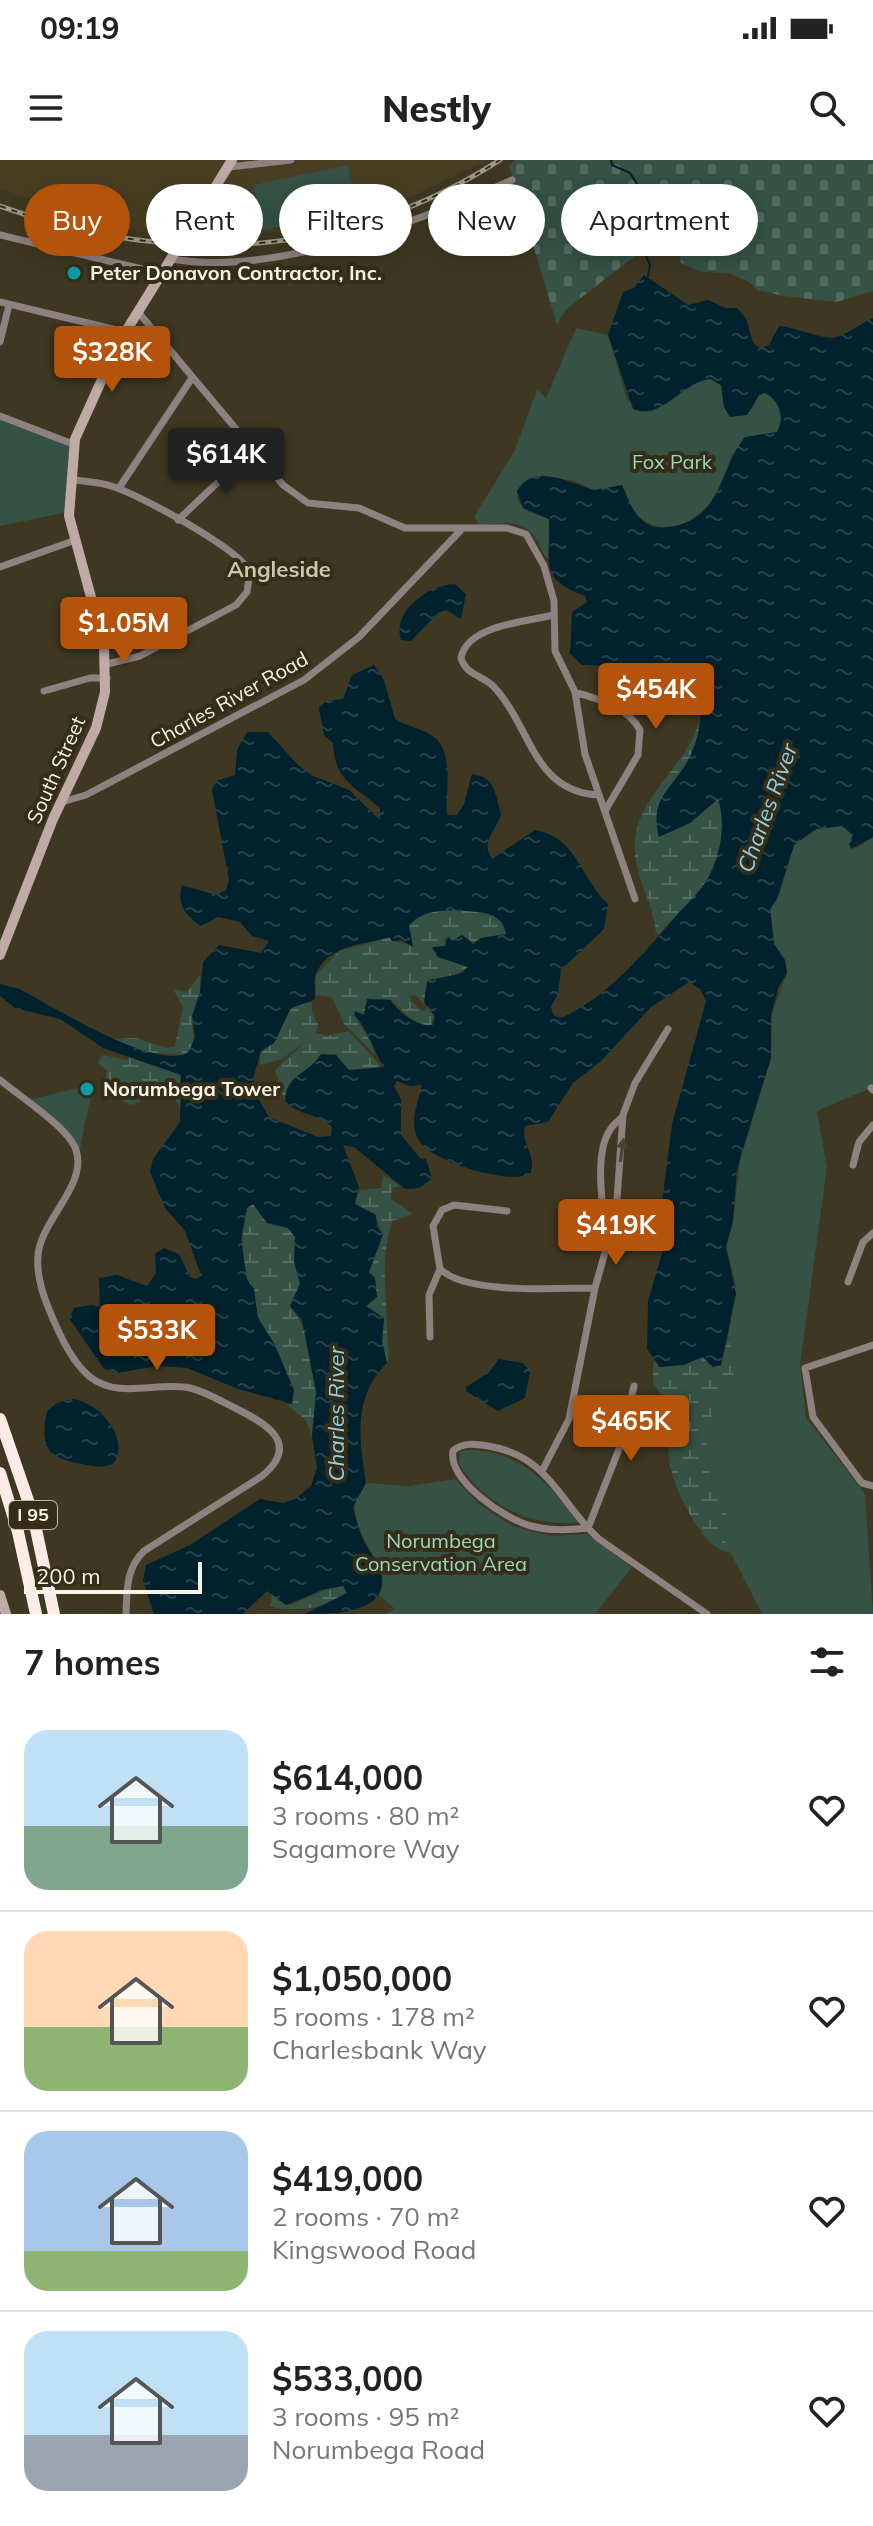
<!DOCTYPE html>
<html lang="en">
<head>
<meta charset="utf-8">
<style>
  body { margin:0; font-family:Mulish,sans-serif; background:#f2f2f2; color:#222; height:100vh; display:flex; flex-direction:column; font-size:30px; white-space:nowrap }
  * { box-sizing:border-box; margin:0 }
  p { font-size:26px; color:#767676 }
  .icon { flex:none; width:44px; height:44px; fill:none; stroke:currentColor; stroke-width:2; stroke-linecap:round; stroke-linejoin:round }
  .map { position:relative; height:1454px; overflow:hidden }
  .details { display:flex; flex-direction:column; background:#fff; flex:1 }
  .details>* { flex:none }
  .top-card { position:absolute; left:24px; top:24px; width:826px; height:72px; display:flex; gap:16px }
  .scale { position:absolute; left:24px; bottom:20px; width:178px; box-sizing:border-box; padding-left:8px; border:4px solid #f7f3e5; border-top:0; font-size:22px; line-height:28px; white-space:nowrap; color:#f7f3e5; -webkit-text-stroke:6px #342d18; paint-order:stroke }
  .price { position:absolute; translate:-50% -68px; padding:0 18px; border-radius:8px; background:#b45309; color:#fff; font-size:26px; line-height:52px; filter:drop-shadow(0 2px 4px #0008) }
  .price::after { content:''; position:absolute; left:50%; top:48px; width:24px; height:18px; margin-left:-12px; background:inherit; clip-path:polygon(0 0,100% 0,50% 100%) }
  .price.on { background:#222; color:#fff }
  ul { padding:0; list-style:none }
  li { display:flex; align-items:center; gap:24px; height:200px; padding:0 24px }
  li+li { border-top:2px solid #e0e0e0 }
  li span { display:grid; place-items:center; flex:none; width:224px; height:160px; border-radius:24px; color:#555 }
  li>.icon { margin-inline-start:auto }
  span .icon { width:96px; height:96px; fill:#fffc; stroke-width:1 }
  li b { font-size:34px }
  h2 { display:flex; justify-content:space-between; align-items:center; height:96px; padding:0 24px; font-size:34px }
  .pill { padding:0 28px; border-radius:36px; background:#fff; box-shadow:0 4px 20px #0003; font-size:28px; line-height:72px }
  .pill.on { background:#b45309; color:#fff }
  .status { display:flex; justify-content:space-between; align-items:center; height:56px; padding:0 40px; background:#fff; direction:ltr }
  .status svg { height:22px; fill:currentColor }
  header { display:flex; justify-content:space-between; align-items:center; height:104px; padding:0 24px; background:#fff; font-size:36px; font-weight:800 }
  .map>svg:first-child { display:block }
  .built { fill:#483f22 }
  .wetland { fill:url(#wetland-marsh) }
  .cemetery { fill:url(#cemetery-stones) }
  .park { fill:#355245 }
  .water { fill:url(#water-ripples); fill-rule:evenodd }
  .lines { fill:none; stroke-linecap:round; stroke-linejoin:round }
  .stream { stroke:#00222e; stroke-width:2 }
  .minor { stroke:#8e817f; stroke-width:7 }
  .secondary { stroke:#bfaaa6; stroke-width:10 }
  .motorway { stroke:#feeae6; stroke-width:12 }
  .rail-casing { stroke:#a09b89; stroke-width:5 }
  .rail { stroke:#342d18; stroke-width:2; stroke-dasharray:6; stroke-linecap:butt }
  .oneway { fill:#4a4232 }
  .culture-dot { fill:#0f9aa8; stroke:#342d18; stroke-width:3 }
  .labels { text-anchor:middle; stroke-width:8; stroke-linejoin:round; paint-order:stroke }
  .shield { fill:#342d18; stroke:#bcb8a8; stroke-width:2 }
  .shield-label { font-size:18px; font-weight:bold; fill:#f7f3e5 }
  .poi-label { font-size:20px; font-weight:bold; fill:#f7f3e5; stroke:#342d18; text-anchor:start }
  .park-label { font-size:20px; fill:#9bd9bd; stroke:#342d18 }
  .street-label { font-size:20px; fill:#f7f3e5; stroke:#342d18 }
  .neighbourhood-label { font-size:22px; font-weight:bold; fill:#cdc6ac; stroke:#342d18 }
  .water-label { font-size:22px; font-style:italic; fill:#90d1eb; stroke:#342d18 }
</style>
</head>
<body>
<div class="status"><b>09:19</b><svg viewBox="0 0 49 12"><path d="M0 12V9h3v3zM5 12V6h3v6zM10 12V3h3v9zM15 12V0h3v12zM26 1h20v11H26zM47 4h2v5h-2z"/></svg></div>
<header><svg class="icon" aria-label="menu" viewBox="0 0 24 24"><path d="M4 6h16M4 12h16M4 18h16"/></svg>Nestly<svg class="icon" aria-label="search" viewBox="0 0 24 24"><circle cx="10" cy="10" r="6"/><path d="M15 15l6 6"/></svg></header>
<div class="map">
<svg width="873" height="1454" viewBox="0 0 873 1454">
  <defs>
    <pattern id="wetland-marsh" width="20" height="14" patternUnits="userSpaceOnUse" patternTransform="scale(2)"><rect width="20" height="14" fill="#355245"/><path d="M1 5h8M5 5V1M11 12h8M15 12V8" fill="none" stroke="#536b60"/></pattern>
    <pattern id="cemetery-stones" width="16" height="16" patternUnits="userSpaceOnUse" patternTransform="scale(2)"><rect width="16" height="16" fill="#355245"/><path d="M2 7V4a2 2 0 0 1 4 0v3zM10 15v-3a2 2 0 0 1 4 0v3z" fill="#536b60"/></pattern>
    <pattern id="water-ripples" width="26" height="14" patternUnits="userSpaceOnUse" patternTransform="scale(2)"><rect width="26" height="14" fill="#00222e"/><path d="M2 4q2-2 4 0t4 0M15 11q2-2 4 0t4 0" fill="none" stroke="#26434c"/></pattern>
  </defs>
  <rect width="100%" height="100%" fill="#3e3822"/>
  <path class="built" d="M 0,0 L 487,0 L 419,33 L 359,55 L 279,72 L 205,77 L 186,77 L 187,73 L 172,69 L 147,73 L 85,62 L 54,46 L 0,29 Z"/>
  <path class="wetland" d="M 707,547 L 729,663 L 709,722 L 659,774 L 656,773 C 654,747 640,726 636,701 C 627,657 663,624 685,592 C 694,578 700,561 707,547 Z
    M 455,750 C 474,753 503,748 506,774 L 481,778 L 474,783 L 464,776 L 452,781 L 449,777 L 444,779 L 445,786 L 432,789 L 438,797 L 468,807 L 453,816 L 429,819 L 424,845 L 417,836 L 411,835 L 411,841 L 424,852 L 427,848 L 434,854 L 431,866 L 416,863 L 390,840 L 380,838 L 365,846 L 364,855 L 355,852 C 357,866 372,878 375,895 L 344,864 L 332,837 L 316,835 L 316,815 L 339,791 L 390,777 L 392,781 L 408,784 L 412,780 L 409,766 C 421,751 437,751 455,750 Z
    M 200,815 L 200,832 L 192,863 L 194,882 L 185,895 L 141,892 L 113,879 L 137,878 L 166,888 L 175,886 L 183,847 L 173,829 L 187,832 Z
    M 312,842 L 312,853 L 318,864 L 316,873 L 327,876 L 349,871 L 381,906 L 363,911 L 345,909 L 336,894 L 319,896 C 311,917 287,909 285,941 L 275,910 L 307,880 L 282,899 L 260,905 L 260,894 C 264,888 272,885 275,881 C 289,859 280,845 312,842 Z
    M 102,895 L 128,900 L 129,896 L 180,913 L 182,951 L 172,934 L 145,922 L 140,942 L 131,945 L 122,941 L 106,920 L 107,911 L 98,903 Z
    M 383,1015 L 401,1026 L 392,1028 L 391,1039 L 413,1054 L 392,1061 C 380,1098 387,1136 387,1172 C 387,1184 391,1191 387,1203 L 382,1181 L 384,1158 L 366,1146 L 377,1137 L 375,1119 L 369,1112 L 383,1075 L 374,1053 L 356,1047 L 354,1041 L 360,1030 L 381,1028 Z
    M 253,1044 L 263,1058 L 288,1068 L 295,1077 L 294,1102 L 300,1124 L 290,1146 C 306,1163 318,1213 317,1237 C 317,1250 312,1263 312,1276 L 306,1260 L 287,1245 L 292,1244 L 294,1230 L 254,1149 C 254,1127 253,1136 247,1119 C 240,1097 242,1070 247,1048 Z
    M 728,1177 L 738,1208 L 732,1219 L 734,1390 L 728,1392 C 705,1391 677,1334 672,1313 C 667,1293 666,1265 666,1244 C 655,1220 651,1233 654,1200 L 659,1207 L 682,1205 L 703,1197 L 710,1205 L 722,1201 Z
    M 334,1426 L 343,1426 L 347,1433 C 325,1448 294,1454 270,1446 L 272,1433 L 279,1441 L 290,1445 Z"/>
  <path class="cemetery" d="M 516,0 L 873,0 L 873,131 L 836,142 L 784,136 L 758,130 L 749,122 L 728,113 L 701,112 L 681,103 L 678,90 L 639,93 L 565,150 L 557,165 L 509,5 Z"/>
  <path class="park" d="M 348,5 L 358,50 L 263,70 L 253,25 Z
    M 576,168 L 608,175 L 627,240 L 650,252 C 672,241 685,222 710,219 L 721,225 L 724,247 L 730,257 L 752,249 L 759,235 L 765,233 C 780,240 785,258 778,272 C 762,276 745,280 733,293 C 727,301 728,314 723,323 C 711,349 679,379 648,363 C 634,356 627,345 625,329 L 594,330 L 572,320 L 533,318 L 517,331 L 518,342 L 529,352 L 549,359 L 548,399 C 542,394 541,385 535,377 C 522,359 500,363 480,365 L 474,357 L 515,290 L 537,229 L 546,238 Z
    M 0,256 L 73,284 L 68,352 L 0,366 Z
    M 842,666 L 853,675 L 850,681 L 856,689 L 873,677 L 873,927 L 817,951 L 827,1007 L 800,1205 L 806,1258 L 865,1334 L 873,1454 L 762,1454 L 718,1368 L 725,1361 L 727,1343 L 710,1316 L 705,1289 L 712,1265 L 711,1243 L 738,1208 L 728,1177 L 736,1124 L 726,1087 L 727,1076 L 733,1062 L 742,985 L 771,898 L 772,853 L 787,813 L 785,800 L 774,785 L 770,749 L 780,732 L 794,685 L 817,669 Z
    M 93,924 L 78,999 L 74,985 L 25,941 Z
    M 474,1290 C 524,1294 551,1325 578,1363 C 529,1366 486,1346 459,1304 L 460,1291 Z
    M 455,1319 L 479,1344 L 512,1366 L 551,1376 L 586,1374 L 632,1407 L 595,1454 L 385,1454 L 395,1449 L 378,1434 C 387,1398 354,1380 354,1342 L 366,1323 L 409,1326 Z"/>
  <path class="water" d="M 644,115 L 688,145 L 708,140 L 726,148 L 737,148 L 746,158 L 753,183 L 760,188 L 769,185 L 779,166 C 795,167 827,181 837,177 C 849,173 861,163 873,158 L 873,677 L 851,689 L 849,684 L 853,675 L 842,666 L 816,669 L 794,685 L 777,739 L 770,749 L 774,784 L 785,800 L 787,813 L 778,828 L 771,856 L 771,898 L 737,1009 L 733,1062 L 726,1087 L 736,1134 L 721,1205 L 713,1207 L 703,1197 L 683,1205 L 660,1207 L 647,1189 L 648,1141 L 662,1093 L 661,1050 L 672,964 L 706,841 L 700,829 L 689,822 L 651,847 L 601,901 L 573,923 L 548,962 L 525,966 C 520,985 538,995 530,1014 C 509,1025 428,1001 418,979 C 409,962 418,943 422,925 L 410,926 L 397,921 L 394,926 L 401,939 L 401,975 L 420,998 L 426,999 L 432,1019 L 419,1028 L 405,1029 L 354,987 L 343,985 L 359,1027 L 355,1044 L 376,1055 L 377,1067 L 383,1074 L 369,1112 L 375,1118 L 377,1137 L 366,1146 L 384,1158 L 382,1181 L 387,1203 C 353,1236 359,1280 366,1323 L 353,1347 C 356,1357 358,1368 362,1377 C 366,1389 381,1403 382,1416 C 387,1454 333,1454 305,1454 L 347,1433 L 343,1426 L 322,1430 L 286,1445 L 267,1431 L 243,1454 L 154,1454 L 143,1421 L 146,1405 L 190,1385 L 260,1339 L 283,1343 L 295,1339 L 311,1326 L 317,1308 L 312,1276 L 316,1232 L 302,1160 L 290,1146 L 300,1124 L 294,1102 L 295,1077 L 288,1068 L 267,1063 L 253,1044 L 247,1048 L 241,1079 L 247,1119 L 254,1129 L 258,1158 L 274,1183 L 294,1230 L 292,1244 L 238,1229 L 187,1208 L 157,1206 L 118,1213 L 104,1209 L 69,1158 L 74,1148 L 91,1145 L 100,1147 L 99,1118 L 117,1115 L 147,1126 L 156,1113 L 155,1094 L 164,1088 L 179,1094 L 190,1117 L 197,1119 L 201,1115 L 185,1071 L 165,1048 L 150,1012 L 153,999 L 180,962 L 181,915 L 103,888 L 60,859 L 15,848 L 0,836 L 0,824 L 20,829 C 51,846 159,913 189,892 L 195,876 L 192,856 L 200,832 L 203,802 L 219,785 L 261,793 L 269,781 L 252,776 L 240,762 L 218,757 L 201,766 C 186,756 176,744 182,725 L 216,735 L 226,730 L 229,720 L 212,630 L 216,621 L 235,615 L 237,590 L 247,572 L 268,572 L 297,604 L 311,615 L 349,630 L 380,660 L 380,648 C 353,625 335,621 333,583 L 324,575 L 319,548 L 326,541 L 343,539 L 352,515 L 374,505 L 384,520 L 395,559 C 407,567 423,568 434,577 C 455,594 445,632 447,655 L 457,655 L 464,644 L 472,614 C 496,617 495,634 501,654 C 496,673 480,679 492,699 L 535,670 C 577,676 581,720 608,744 L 604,769 L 561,810 L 558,834 L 551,847 L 553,855 L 561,858 C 609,836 641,796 676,756 C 687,744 700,732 708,718 C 721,695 726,664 718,639 L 690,663 L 659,677 C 648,635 676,628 691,594 C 701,573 702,548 702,526 L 667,530 L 648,527 L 617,506 L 582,505 L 570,494 L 572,452 L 587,442 L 585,436 C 536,419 552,400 549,359 L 523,348 L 517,331 C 534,301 572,324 594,330 L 622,325 C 631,346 639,371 668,367 C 723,360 718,310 745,277 L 777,272 C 785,259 780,240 765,233 L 759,235 L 747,255 L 730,257 L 724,247 L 721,225 L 710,219 C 681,222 663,261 633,249 L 608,175 L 623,132 L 634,128 ZM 455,750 C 474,753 502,748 506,774 L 481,778 L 473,784 L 462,775 L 452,781 L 448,776 L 445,786 L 432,787 L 438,797 L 468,807 L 462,813 L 427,821 L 424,842 L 435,857 L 433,865 C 419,868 396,851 391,840 L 367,839 L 364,855 L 355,851 L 354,855 C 369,870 373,890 384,907 L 349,910 L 336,895 L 321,894 C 310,914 286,913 285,941 C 298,956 319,953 332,967 L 331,976 L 318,977 L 269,957 L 260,942 L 253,919 L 261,891 L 274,883 L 291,848 L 314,840 C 317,831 312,823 316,814 C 328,784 365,785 389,777 L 392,781 L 401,780 L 413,787 L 409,766 C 421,751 437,751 455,750 Z
    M 455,424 L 466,434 L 461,459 L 446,450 L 438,453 L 411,481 L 401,480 C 391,451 430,424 455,424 Z
    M 499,1199 L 523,1203 L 530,1211 L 525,1238 L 498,1251 L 466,1231 L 466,1227 L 489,1212 Z
    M 73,1239 C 98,1242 132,1278 113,1304 C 102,1309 93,1306 82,1304 C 48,1298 39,1288 47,1251 L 57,1243 Z"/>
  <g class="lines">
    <path class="stream" d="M 611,0 L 612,5 L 630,13 L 643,33 L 637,41 L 648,61 L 639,80 L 650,105 L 648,116"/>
    <path class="minor" d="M 229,7 L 291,0
      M 0,75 L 163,114
      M 172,99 C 272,117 421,61 512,20
      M 0,142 L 125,172
      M 138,152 L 283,325 L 308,343 L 359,348 L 405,368 L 507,368 L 526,374 L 544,406 L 554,441 L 555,491 L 575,532 L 585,594 L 635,739
      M 0,182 L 9,145
      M 0,256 L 73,284
      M 71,320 C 85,321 100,322 114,327 C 140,335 241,390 250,412 L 247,432 L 236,445 L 140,496 L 107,504
      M 119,328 L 192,218
      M 178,360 L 253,289
      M 0,407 L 73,381
      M 553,455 C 526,462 467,465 461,498 C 466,515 482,515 493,526 C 531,565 532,631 598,635
      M 44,531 L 90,518 L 107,518
      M 575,532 C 599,540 627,546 640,570 L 638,595 L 605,651
      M 62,642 L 86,635 L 304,520 L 359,477 L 461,370
      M 0,920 C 19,936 69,968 76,990 C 88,1026 40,1060 38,1096 C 36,1118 45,1141 54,1161 C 62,1180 73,1203 90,1217 C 120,1240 157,1221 190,1228 C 206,1232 221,1241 235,1248 C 265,1263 302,1283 262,1316 L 144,1391 C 126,1409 127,1429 126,1454
      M 871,928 L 873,930
      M 853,1005 L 859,982 L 873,965
      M 507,1051 L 454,1045 L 442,1050 L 433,1066 L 440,1109 C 467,1135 557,1128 595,1128
      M 608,1076 C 602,1050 594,993 610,970 C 613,964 619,961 623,956
      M 848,1122 L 863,1082 L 873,1073
      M 430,1177 L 429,1135 L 440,1109
      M 873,1185 L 805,1208 L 813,1257 L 862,1323 L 873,1326
      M 634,1226 L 619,1289 L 588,1368 C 568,1370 550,1371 531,1366 C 505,1359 448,1321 453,1291 C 462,1282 476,1284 488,1286 C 550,1296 559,1343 599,1379 L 707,1454
      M 542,1311 L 569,1259 L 595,1128 L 616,1053 L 623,955 L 635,923 L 668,869"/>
    <path class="secondary" d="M 0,795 L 53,659 L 96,568 L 105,532 L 104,485 L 69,356 L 75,279 L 118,184 L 232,0
      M 0,1435 L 6,1454"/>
    <path class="motorway" d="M 0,1259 L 33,1355 L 54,1454
      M 0,1313 L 18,1372 L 36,1454"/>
    <defs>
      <path id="rail" d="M 0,46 C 171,107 344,100 500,0"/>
    </defs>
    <use href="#rail" class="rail-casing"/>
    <use href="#rail" class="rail"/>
  </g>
  <defs><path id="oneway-solid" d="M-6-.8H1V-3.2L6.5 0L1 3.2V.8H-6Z" transform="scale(2)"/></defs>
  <use class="oneway" href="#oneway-solid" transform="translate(622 990) rotate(-82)"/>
  <g class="culture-dot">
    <circle cx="74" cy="113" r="8"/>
    <circle cx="87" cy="929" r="8"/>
  </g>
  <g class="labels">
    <rect class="shield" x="9" y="1341" width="48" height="28" rx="6"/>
    <g class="shield-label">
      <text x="33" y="1361">I 95</text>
    </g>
    <g class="poi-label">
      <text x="90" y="120">Peter Donavon Contractor, Inc.</text>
      <text x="103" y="936">Norumbega Tower</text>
    </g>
    <g class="park-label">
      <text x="672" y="309">Fox Park</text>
      <text x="441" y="1388">Norumbega<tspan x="441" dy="23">Conservation Area</tspan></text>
    </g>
    <g class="street-label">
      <text transform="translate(229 540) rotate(-29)" y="7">Charles River Road</text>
      <text transform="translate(56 610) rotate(-66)" y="7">South Street</text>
    </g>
    <g class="neighbourhood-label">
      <text x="279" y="417">Angleside</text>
    </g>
    <g class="water-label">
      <text transform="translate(767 648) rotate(-70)" y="8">Charles River</text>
      <text transform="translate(336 1254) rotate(-90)" y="8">Charles River</text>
    </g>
  </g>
</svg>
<div class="scale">200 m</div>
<b class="price" style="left:112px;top:234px">$328K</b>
<b class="price on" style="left:226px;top:336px">$614K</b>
<b class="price" style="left:124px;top:505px">$1.05M</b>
<b class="price" style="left:656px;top:571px">$454K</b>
<b class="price" style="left:616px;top:1107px">$419K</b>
<b class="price" style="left:157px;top:1212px">$533K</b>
<b class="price" style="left:631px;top:1303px">$465K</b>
<div class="top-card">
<a class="pill on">Buy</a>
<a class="pill">Rent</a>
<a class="pill">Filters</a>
<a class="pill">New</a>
<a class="pill">Apartment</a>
</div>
</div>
<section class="details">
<h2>7 homes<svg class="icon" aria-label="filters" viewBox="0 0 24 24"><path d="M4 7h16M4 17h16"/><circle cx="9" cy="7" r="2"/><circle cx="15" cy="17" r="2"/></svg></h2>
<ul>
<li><span style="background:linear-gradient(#bfe0f5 60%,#7fa58c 0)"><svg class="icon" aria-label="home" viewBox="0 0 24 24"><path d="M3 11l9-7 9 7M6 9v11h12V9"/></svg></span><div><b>$614,000</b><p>3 rooms · 80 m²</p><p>Sagamore Way</p></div><svg class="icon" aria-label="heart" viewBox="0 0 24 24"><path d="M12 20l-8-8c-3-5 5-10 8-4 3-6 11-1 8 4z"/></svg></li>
<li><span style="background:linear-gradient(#ffd9b3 60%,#8fb573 0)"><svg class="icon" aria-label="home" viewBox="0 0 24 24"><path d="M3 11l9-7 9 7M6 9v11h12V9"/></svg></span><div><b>$1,050,000</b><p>5 rooms · 178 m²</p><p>Charlesbank Way</p></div><svg class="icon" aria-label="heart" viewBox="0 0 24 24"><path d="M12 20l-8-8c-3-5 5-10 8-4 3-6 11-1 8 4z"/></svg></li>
<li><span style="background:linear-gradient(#a9c7e8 75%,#8fb573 0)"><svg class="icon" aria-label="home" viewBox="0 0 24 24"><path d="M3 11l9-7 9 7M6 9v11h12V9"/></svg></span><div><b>$419,000</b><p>2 rooms · 70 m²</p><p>Kingswood Road</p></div><svg class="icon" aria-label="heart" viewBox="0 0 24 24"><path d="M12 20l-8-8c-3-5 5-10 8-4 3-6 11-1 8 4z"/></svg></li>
<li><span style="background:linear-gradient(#bfe0f5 65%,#9aa5b1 0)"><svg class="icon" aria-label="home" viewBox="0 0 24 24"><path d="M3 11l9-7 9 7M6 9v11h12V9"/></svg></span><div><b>$533,000</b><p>3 rooms · 95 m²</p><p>Norumbega Road</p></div><svg class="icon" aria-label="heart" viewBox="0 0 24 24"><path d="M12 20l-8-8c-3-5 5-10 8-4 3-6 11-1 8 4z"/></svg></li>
</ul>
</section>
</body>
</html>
